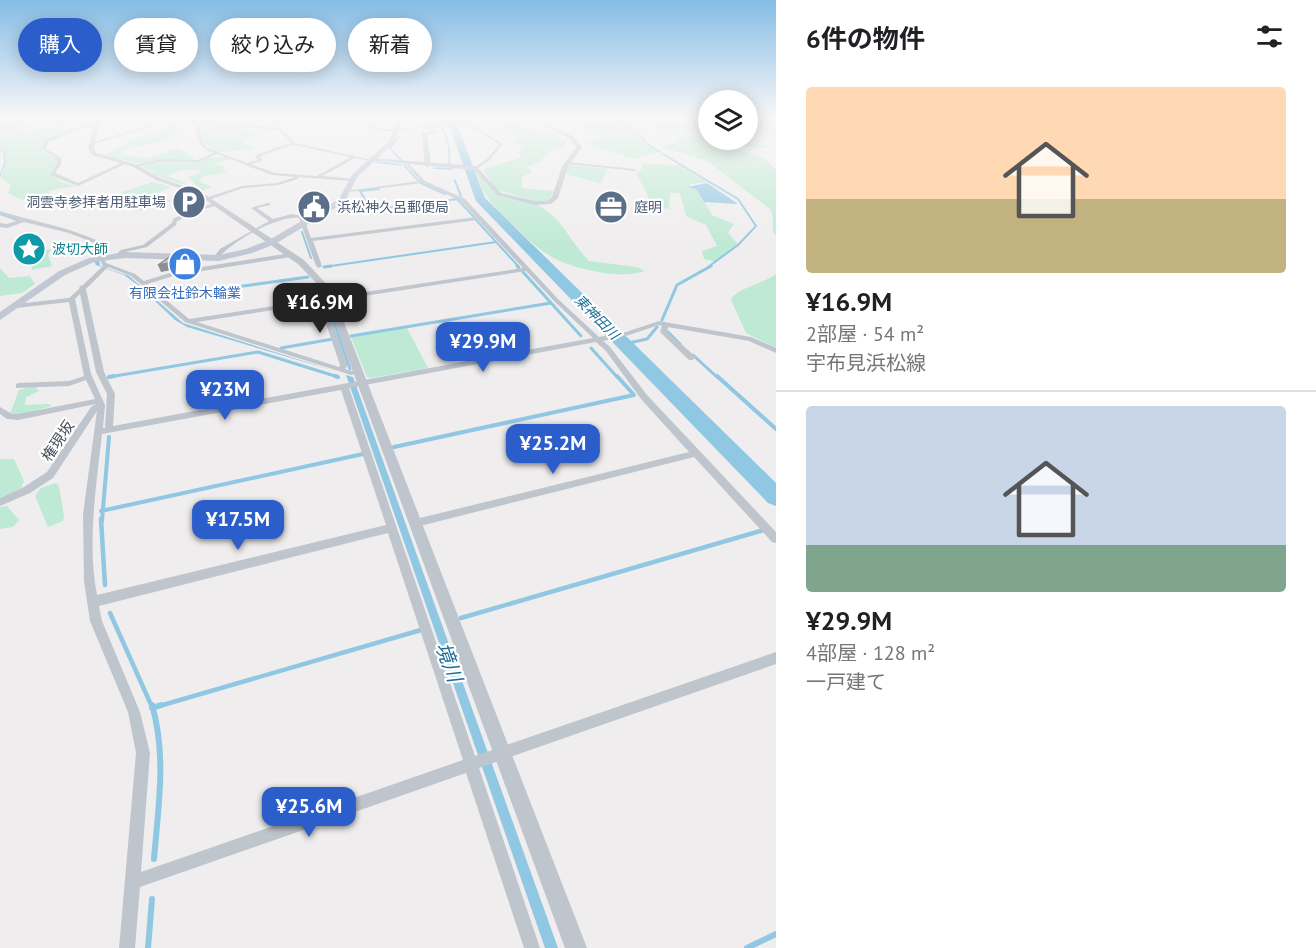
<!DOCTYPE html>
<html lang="ja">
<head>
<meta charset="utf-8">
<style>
  body { margin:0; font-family:"PT Sans","Noto Sans JP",sans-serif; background:#f6f6f6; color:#202124; height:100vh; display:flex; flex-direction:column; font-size:22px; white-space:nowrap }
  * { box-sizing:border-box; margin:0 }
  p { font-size:20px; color:#757577 }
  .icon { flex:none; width:33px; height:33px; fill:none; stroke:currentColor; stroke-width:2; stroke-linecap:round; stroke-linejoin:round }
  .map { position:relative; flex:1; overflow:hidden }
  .panel { display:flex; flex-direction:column; background:#fff; width:540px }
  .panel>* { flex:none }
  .guide { position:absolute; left:18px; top:18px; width:570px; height:54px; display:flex; gap:12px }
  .buttons { position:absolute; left:698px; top:90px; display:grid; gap:12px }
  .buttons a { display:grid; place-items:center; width:60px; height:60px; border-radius:50%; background:#fff; box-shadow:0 3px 15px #0003; font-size:30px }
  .price { position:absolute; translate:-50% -51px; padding:0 14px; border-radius:12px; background:#2b5ecb; color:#fff; font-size:20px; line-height:39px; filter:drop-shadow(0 2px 3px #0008) }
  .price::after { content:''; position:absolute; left:50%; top:36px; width:18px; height:14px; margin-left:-9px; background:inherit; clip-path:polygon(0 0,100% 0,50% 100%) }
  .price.on { background:#222; color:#fff }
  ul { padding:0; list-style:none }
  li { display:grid; align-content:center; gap:12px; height:318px; padding:0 30px }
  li+li { border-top:2px solid #e0e0e0 }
  li span { display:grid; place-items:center; height:186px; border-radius:6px; color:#555 }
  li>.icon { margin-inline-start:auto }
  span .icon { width:108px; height:108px; fill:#fffc; stroke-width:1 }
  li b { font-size:26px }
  h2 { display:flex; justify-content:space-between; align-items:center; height:72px; padding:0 30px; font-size:26px }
  .tag { padding:0 21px; border-radius:27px; background:#fff; box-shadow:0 3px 15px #0003; font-size:21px; line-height:54px }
  .tag.on { background:#2b5ecb; color:#fff }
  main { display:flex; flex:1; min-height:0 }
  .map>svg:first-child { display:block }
  .green { fill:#bee9d4 }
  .water { fill:#90c7e2 }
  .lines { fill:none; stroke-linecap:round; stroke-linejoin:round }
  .stream-far5 { stroke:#90c7e2; stroke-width:1.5 }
  .stream-far4 { stroke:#90c7e2; stroke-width:2 }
  .stream-far3 { stroke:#90c7e2; stroke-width:3 }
  .stream-far2 { stroke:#90c7e2; stroke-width:4 }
  .stream-far1 { stroke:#90c7e2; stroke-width:4.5 }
  .stream { stroke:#90c7e2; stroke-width:6 }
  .river { fill:#90c7e2; fill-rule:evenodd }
  .minor { fill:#bfc5cd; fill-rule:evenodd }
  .tertiary { fill:#bfc5cd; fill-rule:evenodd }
  .secondary { fill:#c1c8d4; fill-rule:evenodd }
  .shaded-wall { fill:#8d8e92 }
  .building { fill:#cacbd1; stroke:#8d8e92; stroke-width:1.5 }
  .labels { text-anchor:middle; stroke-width:4.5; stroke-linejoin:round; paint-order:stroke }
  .far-service-label { font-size:14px; fill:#4e5e75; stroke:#fff; text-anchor:start }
  .far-culture-label { font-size:14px; fill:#0d838f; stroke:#fff; text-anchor:start }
  .far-shop-label { font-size:14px; fill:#366cbe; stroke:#fff }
  .far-water-label { font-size:14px; font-style:italic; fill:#1a6e98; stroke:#fff }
  .street-label { font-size:15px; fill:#474e58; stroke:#fff }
  .near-water-label { font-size:20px; font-style:italic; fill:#1a6e98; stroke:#fff }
</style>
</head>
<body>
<main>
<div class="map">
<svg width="776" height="948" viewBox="0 0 776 948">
  <rect width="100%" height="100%" fill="#efeded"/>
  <path class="green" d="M 0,117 L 14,117 L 14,121 L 26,131 L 62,124 L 74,128 L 43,142 L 43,151 L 58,158 L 57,164 L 50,174 L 62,182 L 76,186 L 48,191 L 57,198 C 41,205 22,202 8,193 L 11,185 L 1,178 L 6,162 L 5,152 L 0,148 Z
    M 117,117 L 158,117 L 179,121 L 178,132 L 165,141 L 129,148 L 120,154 L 146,159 L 178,148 L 196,159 L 175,160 C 196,166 211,153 232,158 L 215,164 L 225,166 L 223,168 L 226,173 L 202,177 L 200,181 L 212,187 L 202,191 L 188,177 L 201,173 L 198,170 L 181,170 L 167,176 L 186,183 L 182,184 L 161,178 L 141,166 L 143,164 L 103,156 L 140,136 L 170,126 L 156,122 L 120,120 Z
    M 487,117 L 515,117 L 520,125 L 556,134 L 568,141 L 561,148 L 553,149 L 539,162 L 527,167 L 532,172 L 522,177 L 522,188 L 554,191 L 549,201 L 540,203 L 495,189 L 483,169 L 523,157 L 518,153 L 523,146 L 512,141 L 518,137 L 504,131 Z
    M 567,117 C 589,117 609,119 630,125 L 645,143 L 658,152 L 635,159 L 591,145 L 589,142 L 605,138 Z
    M 629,117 L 675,117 L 687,121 L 708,117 L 708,140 L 736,140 L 775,148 L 719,145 L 764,158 L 776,170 L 776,236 C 769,227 776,218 770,209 L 707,161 L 662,147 L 678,142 L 681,135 L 706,133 L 661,130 Z
    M 747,117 L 776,127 L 776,135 L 747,134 Z
    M 205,123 L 251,129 L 249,131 L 256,134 L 242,142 L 257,148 C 251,150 223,152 215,152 L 203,143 L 200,124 Z
    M 643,164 L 678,165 L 707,182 L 691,184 L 689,187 L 698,191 L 712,215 L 734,224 L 728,233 L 738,244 L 716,262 L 704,259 L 702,251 L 717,246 L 706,225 L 686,216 L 680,193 L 670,193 L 669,209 L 651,206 L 645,189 L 636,174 L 641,170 Z
    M 569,165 L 607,169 L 601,183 L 599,183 L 566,174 Z
    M 477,174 L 479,174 C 504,212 517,190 543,208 C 563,221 572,244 589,261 L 636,267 L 645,271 C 629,276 614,275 599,272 C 555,264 543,254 511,223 C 495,208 483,196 477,174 Z
    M 152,182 L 172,187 L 153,194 L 171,201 C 143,211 135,216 108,201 L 111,196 Z
    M 51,249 L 48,255 L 52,266 L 32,270 L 31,252 Z
    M 0,268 L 9,278 L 30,276 L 35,284 L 22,293 L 0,296 Z
    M 776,274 L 776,348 L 746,333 L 731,300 C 734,289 765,283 776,274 Z
    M 407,328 L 428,368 L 371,378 L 367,377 L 351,337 Z
    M 34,386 L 39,391 L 26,397 L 25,405 L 48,404 L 52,406 L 19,415 L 10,414 L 19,390 Z
    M 0,459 L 14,459 L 24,481 L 21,488 L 0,498 Z
    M 56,483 L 59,486 L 64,516 L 63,521 L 48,527 L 35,496 L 41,488 Z
    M 7,506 L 19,520 L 13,527 L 0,529 L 0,507 Z"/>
  <path class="water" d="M 707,183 L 738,204 L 704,202 L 697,190 L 688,187 Z
    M 99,260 L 100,266 L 129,276 L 183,323 L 335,371 L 187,327 L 175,320 L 139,286 L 124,275 L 96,265 L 94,261 Z
    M 346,375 L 353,377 L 558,948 L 545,948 Z"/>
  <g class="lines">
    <path class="stream-far5" d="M 439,117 L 440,123
      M 604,117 L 633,126 L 646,143 L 660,152
      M 439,125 C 449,133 450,154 449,166
      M 400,136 L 390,148 L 403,162
      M 0,149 L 4,152 L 5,163 L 0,176
      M 663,154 L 711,183
      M 376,162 L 401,165
      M 430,164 L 426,134 L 436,133 L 431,126
      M 404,165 L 419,182
      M 434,168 L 452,169
      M 455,180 L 456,183"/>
    <path class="stream-far4" d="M 455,181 L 461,196
      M 421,183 L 445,194
      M 379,189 L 360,191 L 371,210 L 458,199
      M 457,199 L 474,217
      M 0,214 L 17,220
      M 476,220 L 519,267
      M 302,232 L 311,258
      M 324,267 L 496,242
      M 708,267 L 738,245 L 756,226 L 738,199 L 708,181"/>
    <path class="stream-far3" d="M 517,266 L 519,268
      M 324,267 L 331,266
      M 523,272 L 581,336
      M 164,297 L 308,277
      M 327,302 L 350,369
      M 662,320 L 677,285 L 711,266
      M 668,332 L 680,344
      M 351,336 L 551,303
      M 624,344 L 647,339 L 657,327
      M 281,348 L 333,339
      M 591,348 L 618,378
      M 693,355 L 718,378
      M 109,377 L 258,352 L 338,377"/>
    <path class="stream-far2" d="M 335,376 L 338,377
      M 717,376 L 776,429
      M 109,377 L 114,376
      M 394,447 L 634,395 L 617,376
      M 101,511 L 363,454
      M 102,521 L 109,437"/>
    <path class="stream-far1" d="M 101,519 L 105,585
      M 110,613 L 152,707
      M 461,618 L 764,530
      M 156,707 L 421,630"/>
    <path class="stream" d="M 152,705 C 167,756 158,808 154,859
      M 152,708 L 161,705
      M 148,948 L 152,899
      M 747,948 L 776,934"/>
    <path class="river" d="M 446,117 L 454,117 L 485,198 L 776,483 L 776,506 L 768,503 L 476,201 Z"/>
    <path class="minor" d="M 15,117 L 17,117 L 17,121 L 25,125 L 95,117 L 24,127 L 14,122 Z
      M 114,117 L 117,117 L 114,122 L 85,127 L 48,142 L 46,149 L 61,158 L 61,164 L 55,173 L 78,183 L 123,162 L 125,162 L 125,164 L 78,186 L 50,175 L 57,164 L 57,158 L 42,149 L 45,140 L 83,125 L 112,120 Z
      M 170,117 L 198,122 L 203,143 L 207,148 L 247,163 L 258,160 L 255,156 L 277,147 L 291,143 L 279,130 L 214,125 L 196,117 L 215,123 L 274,127 L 277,122 L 271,117 L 275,117 L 281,122 L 277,128 L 281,128 L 295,143 L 372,160 L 370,161 L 355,158 L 322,176 L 354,179 L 352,181 L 298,177 L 298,179 L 278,185 L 243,188 L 208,200 L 206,199 L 206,198 L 242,186 L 277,183 L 295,177 L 272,175 L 217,154 L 199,162 L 163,161 L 134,167 L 134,165 L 163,159 L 198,160 L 213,153 C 197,147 198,139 195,124 ZM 294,145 L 351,157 L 317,176 L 275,173 L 251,164 L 262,161 L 262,159 L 259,157 L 285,147 Z
      M 325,117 L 328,117 L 324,123 L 322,122 Z
      M 355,117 L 359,117 L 379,129 L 397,129 L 466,121 L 503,144 L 489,161 L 476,169 L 475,167 L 487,159 L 499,144 L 465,123 L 428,127 L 434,132 L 426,134 L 429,166 L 427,167 L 425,166 L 422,133 L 429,131 L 424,127 L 399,131 L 378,131 Z
      M 158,123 L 161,124 L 94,144 L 91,143 Z
      M 568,162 L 635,169 L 637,170 L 635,171 L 567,164 Z
      M 408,163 L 425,181 L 465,199 L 559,300 L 599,337 L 626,332 L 659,321 L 751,337 L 776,348 L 776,353 L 749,341 L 668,327 L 667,332 L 695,356 L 696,358 L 692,360 L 689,360 L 661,333 L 660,332 L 662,326 L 659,325 L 629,335 L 603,341 L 610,347 L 647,395 L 776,532 L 776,543 L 772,542 L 694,457 L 416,527 L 413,526 L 411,523 L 413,520 L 416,519 L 689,452 L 641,399 L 606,351 L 596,342 L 349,388 L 475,756 L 776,652 L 776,664 L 479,768 L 540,948 L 524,948 L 466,773 L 140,887 L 135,948 L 119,948 L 136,753 L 128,712 L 90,621 L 84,581 L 83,514 L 97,411 L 53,478 L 30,493 L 0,506 L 0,498 L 24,487 L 47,472 L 91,407 L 96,404 L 18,420 L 7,419 L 0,414 L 0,407 L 12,414 L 18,414 L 95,399 L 86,380 L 69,386 L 16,388 L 16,384 L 19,383 L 69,381 L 84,376 L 69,302 L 16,308 L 13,306 L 16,304 L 69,298 L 79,289 L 80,286 L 83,285 L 103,266 L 92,242 L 69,233 L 24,222 L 7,228 L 0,227 L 0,223 L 7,224 L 19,220 L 0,214 L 0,211 C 31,221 65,226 96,240 L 106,263 L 135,274 L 144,281 L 176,271 L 291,253 L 294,255 L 291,257 L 177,275 L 147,284 L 189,319 L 523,268 L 478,220 L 313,241 L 322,266 L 319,268 L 316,266 L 299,218 C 278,215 230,242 218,259 L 213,258 L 220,249 L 269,221 L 251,208 L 268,203 L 270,203 L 270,205 L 257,208 L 273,219 L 292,214 L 303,216 L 311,238 L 476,217 L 461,201 L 422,183 L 348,192 L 346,191 L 420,181 L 406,164 ZM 108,267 L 131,276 L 185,322 L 351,375 L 362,373 L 363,371 L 359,369 L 351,371 L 345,369 L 348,365 L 325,302 L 526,271 L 555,302 L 593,338 L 113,426 L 115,394 L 104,372 L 86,289 ZM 80,294 L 96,372 L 107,394 L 105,428 L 103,428 L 105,405 L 91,374 L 75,299 ZM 319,303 L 340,365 L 339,367 L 197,322 ZM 341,390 L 386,525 L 97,595 C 87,542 96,488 102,434 ZM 388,533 L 463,760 L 141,872 L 150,753 L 140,712 L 102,621 L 99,606 Z
      M 216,203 L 218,203 L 218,205 L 197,211 L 177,221 L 176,225 L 147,247 L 125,252 L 119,257 L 114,256 L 121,250 L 143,245 L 172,223 L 173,219 L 193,209 Z"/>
    <path class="tertiary" d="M 92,117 L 96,117 L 99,123 L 94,148 L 96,153 L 135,164 L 160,178 L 201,192 L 304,260 L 331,289 L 587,948 L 565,948 L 323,290 L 298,264 L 197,194 L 156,180 L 131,166 L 92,155 L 88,148 L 95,123 Z
      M 530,117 L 535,117 L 574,137 L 582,147 L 568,167 L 558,198 L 551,204 L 535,205 L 497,195 L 474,170 L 368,160 L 371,158 L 476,166 L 501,193 L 535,201 L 547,201 L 552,197 L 562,167 L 576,147 L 570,139 Z"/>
    <path class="secondary" d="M 392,117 L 396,117 L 402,124 L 394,143 L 357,177 L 345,202 L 275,244 L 252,253 L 219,261 L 125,258 L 94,262 L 65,275 L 0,320 L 0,312 L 59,271 L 89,258 L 125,252 L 219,255 L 246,249 L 269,240 L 339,199 L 352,175 L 389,141 L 396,124 Z"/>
  </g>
  <path class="shaded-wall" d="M 199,257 L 202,264 L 161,272 L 158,265 Z"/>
  <path class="building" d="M 174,254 L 199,257 L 158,265 Z"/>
  <linearGradient id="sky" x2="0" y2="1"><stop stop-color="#85bce6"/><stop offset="0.47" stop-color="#f8f7f7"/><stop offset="1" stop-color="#f8f7f7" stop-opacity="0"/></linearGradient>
  <rect width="776" height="249" fill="url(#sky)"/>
  <defs>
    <symbol id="parking-disc" viewBox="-11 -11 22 22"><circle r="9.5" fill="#5c6f8a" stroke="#fff"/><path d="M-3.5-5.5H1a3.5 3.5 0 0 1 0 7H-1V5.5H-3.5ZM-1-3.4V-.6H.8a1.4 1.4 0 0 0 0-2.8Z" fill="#fff"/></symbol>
    <symbol id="civic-disc" viewBox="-11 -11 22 22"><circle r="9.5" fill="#5c6f8a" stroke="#fff"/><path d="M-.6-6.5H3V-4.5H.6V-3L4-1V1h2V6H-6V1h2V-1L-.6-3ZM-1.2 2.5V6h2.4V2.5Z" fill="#fff"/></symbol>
    <symbol id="office-disc" viewBox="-11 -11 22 22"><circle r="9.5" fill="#5c6f8a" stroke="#fff"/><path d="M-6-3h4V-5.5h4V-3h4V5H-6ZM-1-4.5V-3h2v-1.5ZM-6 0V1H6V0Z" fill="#fff"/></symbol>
    <symbol id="sight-disc" viewBox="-11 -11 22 22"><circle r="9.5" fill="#0f9aa8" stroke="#fff"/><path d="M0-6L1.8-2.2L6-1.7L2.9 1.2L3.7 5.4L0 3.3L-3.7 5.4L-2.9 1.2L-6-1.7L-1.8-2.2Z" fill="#fff"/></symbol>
    <symbol id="shop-disc" viewBox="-11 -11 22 22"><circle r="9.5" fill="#3f7fe0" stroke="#fff"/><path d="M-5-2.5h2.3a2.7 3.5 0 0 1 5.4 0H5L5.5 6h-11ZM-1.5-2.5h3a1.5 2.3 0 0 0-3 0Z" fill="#fff"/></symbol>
  </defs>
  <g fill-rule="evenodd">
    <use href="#parking-disc" x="170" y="183" width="38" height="38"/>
    <use href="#civic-disc" x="295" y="188" width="38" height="38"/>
    <use href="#office-disc" x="592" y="188" width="38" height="38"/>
    <use href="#sight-disc" x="10" y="230" width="38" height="38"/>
    <use href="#shop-disc" x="166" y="245" width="38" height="38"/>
  </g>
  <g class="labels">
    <g class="far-service-label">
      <text x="166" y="207" text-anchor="end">洞雲寺参拝者用駐車場</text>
      <text x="337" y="212">浜松神久呂郵便局</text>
      <text x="634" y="212">庭明</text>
    </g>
    <g class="far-culture-label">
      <text x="52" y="254">波切大師</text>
    </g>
    <g class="far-shop-label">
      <text x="185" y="298">有限会社鈴木輪業</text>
    </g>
    <g class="far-water-label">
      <text transform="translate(597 317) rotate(45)" y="5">東神田川</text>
    </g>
    <g class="street-label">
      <text transform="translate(58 441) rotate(-56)" y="5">権現坂</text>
    </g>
    <g class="near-water-label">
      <text transform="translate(449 662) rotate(70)" y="7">境川</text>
    </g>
  </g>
</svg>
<div class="buttons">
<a><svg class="icon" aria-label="layers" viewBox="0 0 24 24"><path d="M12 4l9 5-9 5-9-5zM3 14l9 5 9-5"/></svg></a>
</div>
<b class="price on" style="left:320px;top:334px">¥16.9M</b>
<b class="price" style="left:483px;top:373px">¥29.9M</b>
<b class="price" style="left:225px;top:421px">¥23M</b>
<b class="price" style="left:553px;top:475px">¥25.2M</b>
<b class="price" style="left:238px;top:551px">¥17.5M</b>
<b class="price" style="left:309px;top:838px">¥25.6M</b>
<div class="guide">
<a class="tag on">購入</a>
<a class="tag">賃貸</a>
<a class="tag">絞り込み</a>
<a class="tag">新着</a>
</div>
</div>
<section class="panel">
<h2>6件の物件<svg class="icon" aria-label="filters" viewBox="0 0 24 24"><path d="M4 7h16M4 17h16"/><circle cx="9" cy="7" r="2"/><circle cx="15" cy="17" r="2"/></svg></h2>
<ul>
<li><span style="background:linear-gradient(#ffd9b3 60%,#c2b280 0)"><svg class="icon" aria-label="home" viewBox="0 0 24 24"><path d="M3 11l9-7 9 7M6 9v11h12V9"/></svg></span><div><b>¥16.9M</b><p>2部屋 · 54 m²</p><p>宇布見浜松線</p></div></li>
<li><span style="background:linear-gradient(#c9d6e8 75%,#7fa58c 0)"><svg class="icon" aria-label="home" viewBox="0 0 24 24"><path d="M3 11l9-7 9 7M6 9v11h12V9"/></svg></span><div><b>¥29.9M</b><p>4部屋 · 128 m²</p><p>一戸建て</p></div></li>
</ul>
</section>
</main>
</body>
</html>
